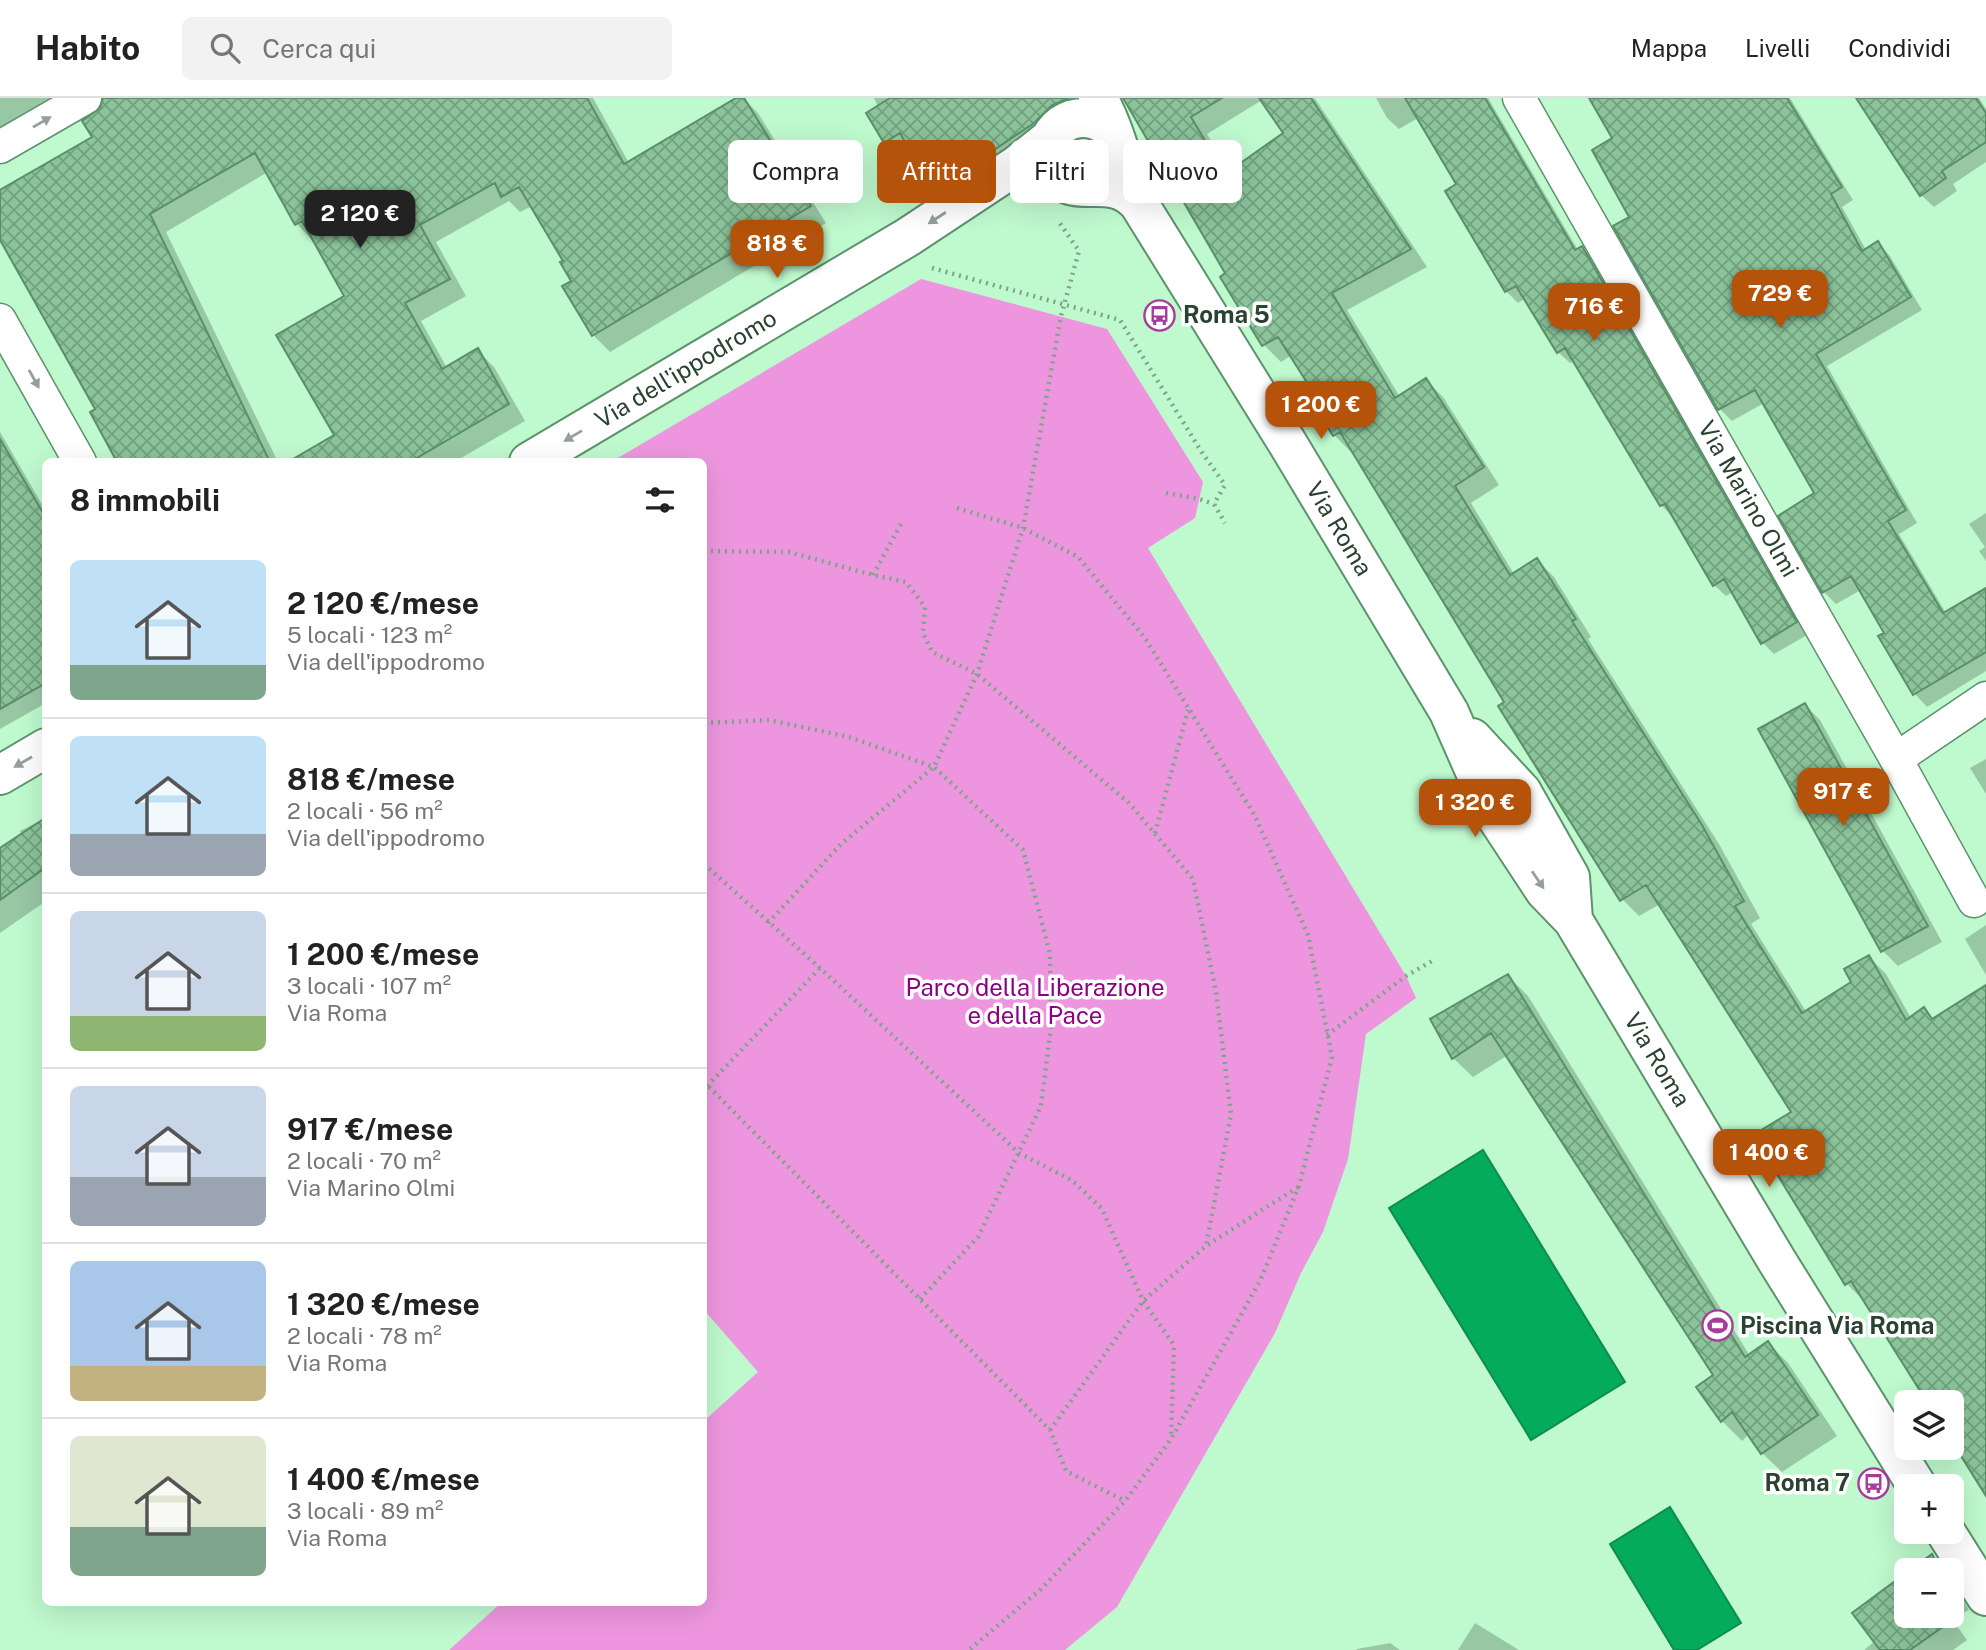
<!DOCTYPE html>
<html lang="it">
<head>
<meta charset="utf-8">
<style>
  body { margin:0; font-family:"Public Sans",sans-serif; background:#f2f2f2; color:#222; height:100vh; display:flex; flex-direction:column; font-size:26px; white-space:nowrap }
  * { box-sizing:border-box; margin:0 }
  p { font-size:23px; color:#767676 }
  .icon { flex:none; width:38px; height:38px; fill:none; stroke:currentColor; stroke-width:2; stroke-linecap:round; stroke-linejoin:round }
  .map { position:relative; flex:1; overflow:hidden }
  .side { position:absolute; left:42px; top:360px; width:665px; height:1148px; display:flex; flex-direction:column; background:#fff; border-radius:10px; box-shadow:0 7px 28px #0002 }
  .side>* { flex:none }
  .banner { position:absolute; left:728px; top:42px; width:665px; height:63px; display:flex; gap:14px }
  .buttons { position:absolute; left:1894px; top:1292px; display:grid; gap:14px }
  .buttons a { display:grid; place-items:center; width:70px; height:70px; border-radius:10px; background:#fff; box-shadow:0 7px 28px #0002; font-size:35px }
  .price { position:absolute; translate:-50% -60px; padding:0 16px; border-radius:14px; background:#b45309; color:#fff; font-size:23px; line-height:46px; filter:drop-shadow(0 2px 4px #0008) }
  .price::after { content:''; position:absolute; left:50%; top:42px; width:21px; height:16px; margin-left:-10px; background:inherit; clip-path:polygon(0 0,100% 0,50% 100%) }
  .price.on { background:#222; color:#fff }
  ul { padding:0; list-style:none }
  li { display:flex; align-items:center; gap:21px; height:175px; padding:0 28px }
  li+li { border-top:2px solid #e0e0e0 }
  li span { display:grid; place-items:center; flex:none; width:196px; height:140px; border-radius:10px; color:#555 }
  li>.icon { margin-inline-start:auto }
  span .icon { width:84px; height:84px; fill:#fffc; stroke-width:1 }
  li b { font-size:30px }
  h2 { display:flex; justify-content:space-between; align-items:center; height:84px; padding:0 28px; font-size:30px }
  .chip { padding:0 24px; border-radius:10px; background:#fff; box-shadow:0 7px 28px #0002; font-size:24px; line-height:63px }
  .chip.on { background:#b45309; color:#fff }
  header { display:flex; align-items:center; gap:42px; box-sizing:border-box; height:98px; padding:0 35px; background:#fff; border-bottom:2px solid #e0e0e0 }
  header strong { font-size:33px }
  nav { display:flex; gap:38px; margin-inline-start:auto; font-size:24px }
  .search { width:490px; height:63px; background:#f2f2f2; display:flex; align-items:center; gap:18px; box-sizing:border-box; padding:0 24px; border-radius:10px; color:#767676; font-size:26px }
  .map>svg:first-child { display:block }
  .park { fill:#ed96df }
  .water { fill:#03ab5a; stroke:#0f8c4e; stroke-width:2 }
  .shadow { fill:#0003; fill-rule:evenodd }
  .building { fill:url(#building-cross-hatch); stroke:#598f69; stroke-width:2 }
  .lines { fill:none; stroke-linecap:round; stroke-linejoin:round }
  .street-casing { stroke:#5c926c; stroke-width:35 }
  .secondary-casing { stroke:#5c926c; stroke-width:42 }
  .path { stroke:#7ba586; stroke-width:4.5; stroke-dasharray:2 5; stroke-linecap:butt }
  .street { stroke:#fff; stroke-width:32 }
  .secondary { stroke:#fff; stroke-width:38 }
  .oneway { fill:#94a098 }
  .labels { text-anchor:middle; stroke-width:7; stroke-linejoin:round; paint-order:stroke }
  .poi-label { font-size:24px; font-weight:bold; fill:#2a4231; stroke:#fff; text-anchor:start }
  .street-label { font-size:24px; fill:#2a4231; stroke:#fff }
  .park-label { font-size:24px; fill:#8c0180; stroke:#fff }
</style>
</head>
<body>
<header>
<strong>Habito</strong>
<div class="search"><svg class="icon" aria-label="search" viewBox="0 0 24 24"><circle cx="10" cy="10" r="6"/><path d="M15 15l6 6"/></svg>Cerca qui</div>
<nav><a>Mappa</a><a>Livelli</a><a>Condividi</a></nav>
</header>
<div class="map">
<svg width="1986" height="1552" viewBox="0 0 1986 1552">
  <defs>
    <pattern id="building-cross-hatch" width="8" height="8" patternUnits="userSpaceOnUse" patternTransform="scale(1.75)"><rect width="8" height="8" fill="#8bc39a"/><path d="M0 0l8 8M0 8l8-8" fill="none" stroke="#72a07e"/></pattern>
  </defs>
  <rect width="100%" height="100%" fill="#bff9ce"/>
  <path class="park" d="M 921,181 L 1107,231 L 1203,384 L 1195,420 L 1148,450 L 1406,878 L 1416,900 L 1366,936 L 1348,1061 L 1323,1134 L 1301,1175 L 1275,1235 L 1117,1509 L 1065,1552 L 449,1552 L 501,1505 L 704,1505 L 704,1323 L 758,1274 L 704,1212 L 704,364 L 611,364 Z"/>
  <path class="water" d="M 1483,1052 L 1625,1284 L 1531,1342 L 1389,1110 Z
    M 1670,1409 L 1741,1525 L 1697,1552 L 1674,1552 L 1610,1446 Z"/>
  <path class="shadow" d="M 0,0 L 98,0 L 0,45 Z
    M 105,0 L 593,0 L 629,65 L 739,0 L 743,0 L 758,15 L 826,125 L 610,254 L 593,237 L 565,164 L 532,108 L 520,114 L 509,103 L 436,144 L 466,198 L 421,223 L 447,270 L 477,252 L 494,269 L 525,323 L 454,364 L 292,364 L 337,338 L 346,199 L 313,143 L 297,126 L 268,74 L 166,134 L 278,364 L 121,364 L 97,312 L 0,138 L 0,94 L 94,40 Z
    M 874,0 L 1076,0 L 1083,11 L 945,104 L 934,93 L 909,48 L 897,55 L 886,44 L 878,9 Z
    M 1125,0 L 1314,0 L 1316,2 L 1427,169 L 1347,212 L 1400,299 L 1426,282 L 1443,299 L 1499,387 L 1471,405 L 1514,476 L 1537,462 L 1554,479 L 1591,539 L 1588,541 L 1719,746 L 1760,820 L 1751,826 L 1807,915 L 1854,885 L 1869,859 L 1886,876 L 1911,920 L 1924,911 L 1934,922 L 1986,889 L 1986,1396 L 1951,1304 L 1865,1202 L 1864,1203 L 1847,1186 L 1756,1038 L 1793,1014 L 1660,806 L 1639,818 L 1622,801 L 1507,605 L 1353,353 L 1351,354 L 1334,337 L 1321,302 L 1292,257 L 1281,264 L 1264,247 L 1228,176 ZM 1262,2 L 1286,35 L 1230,75 L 1207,36 Z
    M 1376,0 L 1488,0 L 1578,152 L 1582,150 L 1594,162 L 1807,537 L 1774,556 L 1762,544 L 1733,494 L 1726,498 L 1714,487 L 1673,419 L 1661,407 L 1575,262 L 1570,265 L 1558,254 L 1526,200 L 1518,205 L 1506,193 L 1458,87 L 1418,20 L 1399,31 L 1387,20 Z
    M 1659,0 L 1790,0 L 1853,102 L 1842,109 L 1866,152 L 1878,145 L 1890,158 L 1922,212 L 1827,268 L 1917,425 L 1899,436 L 1946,515 L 1986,552 L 1986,573 L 1927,609 L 1915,596 L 1880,539 L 1886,535 L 1861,492 L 1836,506 L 1824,494 L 1781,418 L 1817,396 L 1764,305 L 1732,323 L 1720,311 L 1632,119 L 1615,41 Z
    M 1858,0 L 1979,0 L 1986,11 L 1986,64 L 1953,86 L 1957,93 L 1934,109 L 1921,97 Z
    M 0,334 L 46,413 L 46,605 L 0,631 Z
    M 1986,415 L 1986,463 L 1979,453 L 1985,449 L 1969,426 Z
    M 1805,607 L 1820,622 L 1942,844 L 1898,868 L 1883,853 L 1761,632 Z
    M 1986,661 L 1986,696 L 1970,670 Z
    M 46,720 L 46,803 L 0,835 L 0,752 L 22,737 L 20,733 Z
    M 1986,827 L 1986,877 L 1965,841 Z
    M 1508,878 L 1528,898 L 1750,1258 L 1768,1245 L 1788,1265 L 1837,1338 L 1782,1374 L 1762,1355 L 1749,1336 L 1742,1343 L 1722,1323 L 1699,1289 L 1715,1277 L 1508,957 L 1473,979 L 1453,960 Z
    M 1932,1458 L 1945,1472 L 1913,1472 Z
    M 1951,1479 L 1969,1512 L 1952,1521 L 1967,1542 L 1953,1552 L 1864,1552 L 1906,1517 L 1951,1517 Z
    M 1475,1525 L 1519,1552 L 1458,1552 Z
    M 1390,1545 L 1400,1552 L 1356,1552 L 1357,1551 Z"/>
  <path class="building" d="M 103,0 L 587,0 L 624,66 L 736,0 L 744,0 L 811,108 L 592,238 L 562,188 L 571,183 L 560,164 L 563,163 L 519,89 L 501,99 L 495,85 L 420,127 L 450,181 L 405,205 L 442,271 L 478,250 L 509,306 L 410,364 L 288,364 L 334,337 L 276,237 L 344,198 L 302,123 L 295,127 L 255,55 L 150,116 L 270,364 L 117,364 L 90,314 L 95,311 L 0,142 L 0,92 L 92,39 L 82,23 L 100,10 Z
    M 890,0 L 1069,0 L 1052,7 L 1034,25 L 932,94 L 900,35 L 884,45 L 866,15 Z
    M 1123,0 L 1222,0 L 1191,19 L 1225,76 L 1283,35 L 1259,0 L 1311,0 L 1411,151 L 1332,195 L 1395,300 L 1426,280 L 1484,369 L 1455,388 L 1510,477 L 1537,460 L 1576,521 L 1572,523 L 1702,727 L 1744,803 L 1735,808 L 1802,915 L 1851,884 L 1844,871 L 1869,857 L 1906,922 L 1924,909 L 1932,921 L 1986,887 L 1986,1398 L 1951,1342 L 1951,1304 L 1927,1304 L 1851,1183 L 1845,1187 L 1753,1037 L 1791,1014 L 1646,787 L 1620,803 L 1610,787 L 1498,608 L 1504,604 L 1340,334 L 1333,338 L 1313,305 L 1318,302 L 1278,239 L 1262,248 L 1220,179 L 1225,175 Z
    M 1405,0 L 1485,0 L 1575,152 L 1582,148 L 1797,524 L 1761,546 L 1724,481 L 1713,488 L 1665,406 L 1660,408 L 1565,250 L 1557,255 L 1516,188 L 1505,194 L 1445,93 L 1456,86 Z
    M 1589,0 L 1787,0 L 1842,89 L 1831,96 L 1862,153 L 1878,143 L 1911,199 L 1816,256 L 1906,412 L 1888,423 L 1943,515 L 1986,490 L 1986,554 L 1913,597 L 1878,538 L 1884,535 L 1851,478 L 1822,495 L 1778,418 L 1814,395 L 1755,292 L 1718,312 L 1613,128 L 1629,119 L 1592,52 L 1612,40 Z
    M 1856,0 L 1976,0 L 1986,15 L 1986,44 L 1942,73 L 1946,80 L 1920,98 Z
    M 0,341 L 46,420 L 46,585 L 0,611 Z
    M 1805,605 L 1928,828 L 1881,854 L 1758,631 Z
    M 45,720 L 45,770 L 0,802 L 0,750 Z
    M 1508,876 L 1745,1259 L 1768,1243 L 1818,1317 L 1761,1356 L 1732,1314 L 1721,1324 L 1696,1289 L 1713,1277 L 1491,935 L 1452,961 L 1430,921 Z
    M 1932,1456 L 1940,1472 L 1910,1472 Z
    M 1906,1475 L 1906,1517 L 1946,1517 L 1951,1523 L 1910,1552 L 1880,1552 L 1852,1515 Z"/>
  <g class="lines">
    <defs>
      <path id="street" d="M 1519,0 L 1896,661 L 1974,803
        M 0,49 L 85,0
        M 0,222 L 80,364
        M 1896,661 L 1986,600"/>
      <path id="secondary" d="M 1098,0 C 1117,34 1123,71 1139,106 L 1288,346 L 1449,614 L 1493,714 L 1545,793 L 1573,822 L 1777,1163 L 1917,1388
        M 1111,31 C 1077,2 1033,35 1053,72 C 1073,107 1109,71 1139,106
        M 529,364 L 908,139 L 1017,67 L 1052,39
        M 1472,640 L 1522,694 L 1570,779 L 1573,822
        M 0,677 L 46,650
        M 1945,1433 L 1986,1498"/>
    </defs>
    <use href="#street" class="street-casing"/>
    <use href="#secondary" class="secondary-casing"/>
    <path class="path" d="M 932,170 L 1120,222 L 1201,353 L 1225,387 L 1214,406 L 1225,425
      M 1166,395 L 1199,401 L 1214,406
      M 957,410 L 1023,430 L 1078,459 L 1145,540 L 1255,718 L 1308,837 L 1332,959 L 1299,1088 L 1260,1183 L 1171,1341 L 1125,1403 L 1041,1491 L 969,1552
      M 704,453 L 789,454 L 873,477 L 906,484 L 925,509 L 923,535 L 932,554 L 977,576 L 1129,705 L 1193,781 L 1216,894 L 1231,1016 L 1206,1148
      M 873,477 L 901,426
      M 704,625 L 769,622 L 849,639 L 934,669 L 1023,752 L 1050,856 L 1051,929 L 1041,1008 L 978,1139 L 919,1202
      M 1155,735 L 1188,612
      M 704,766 L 820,870 L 1019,1055 L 1073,1083 L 1102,1111 L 1143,1203 L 1174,1247 L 1171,1340
      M 768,825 L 841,746 L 934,669 L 977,576 L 1023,430 L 1061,218 L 1079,153 L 1059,124
      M 1327,937 L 1406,878 L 1434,862
      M 704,984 L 1050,1332 L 1066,1373 L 1125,1403
      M 707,988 L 820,870
      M 1050,1332 L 1143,1203 L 1206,1148 L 1298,1089"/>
    <use href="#street" class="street"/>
    <use href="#secondary" class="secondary"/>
  </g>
  <defs><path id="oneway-solid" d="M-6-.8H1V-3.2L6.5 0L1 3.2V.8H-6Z" transform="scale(1.75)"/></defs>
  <g class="oneway">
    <use href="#oneway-solid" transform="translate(42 24) rotate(-30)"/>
    <use href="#oneway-solid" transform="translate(937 120) rotate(147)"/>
    <use href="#oneway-solid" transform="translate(34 281) rotate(61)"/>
    <use href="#oneway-solid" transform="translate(573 338) rotate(149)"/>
    <use href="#oneway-solid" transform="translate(23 664) rotate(150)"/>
    <use href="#oneway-solid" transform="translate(1538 782) rotate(56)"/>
  </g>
  <defs>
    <symbol id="bus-ring" viewBox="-11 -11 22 22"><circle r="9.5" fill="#fff" stroke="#a83c9c" stroke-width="1.5"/><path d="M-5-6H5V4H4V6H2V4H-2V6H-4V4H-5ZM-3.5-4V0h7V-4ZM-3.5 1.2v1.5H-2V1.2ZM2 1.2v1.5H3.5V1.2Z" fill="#a83c9c"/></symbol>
    <symbol id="stadium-ring" viewBox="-11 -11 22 22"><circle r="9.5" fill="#fff" stroke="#a83c9c" stroke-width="1.5"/><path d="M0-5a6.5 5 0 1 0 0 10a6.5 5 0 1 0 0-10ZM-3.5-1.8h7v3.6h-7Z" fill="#a83c9c"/></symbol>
  </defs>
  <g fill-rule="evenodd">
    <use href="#bus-ring" x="1142" y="200" width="35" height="35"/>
    <use href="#stadium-ring" x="1700" y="1210" width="35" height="35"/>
    <use href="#bus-ring" x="1856" y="1368" width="35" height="35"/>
  </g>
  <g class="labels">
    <g class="poi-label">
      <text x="1183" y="225">Roma 5</text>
      <text x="1740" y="1236">Piscina Via Roma</text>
      <text x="1850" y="1393" text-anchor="end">Roma 7</text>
    </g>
    <g class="street-label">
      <text transform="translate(686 271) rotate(-31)" y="8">Via dell'ippodromo</text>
      <text transform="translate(1748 401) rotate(60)" y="8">Via Marino Olmi</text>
      <text transform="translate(1339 431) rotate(59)" y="8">Via Roma</text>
      <text transform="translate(1657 962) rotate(59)" y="8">Via Roma</text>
    </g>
    <g class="park-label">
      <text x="1035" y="898">Parco della Liberazione<tspan x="1035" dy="28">e della Pace</tspan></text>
    </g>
  </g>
</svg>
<div class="buttons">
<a><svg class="icon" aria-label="layers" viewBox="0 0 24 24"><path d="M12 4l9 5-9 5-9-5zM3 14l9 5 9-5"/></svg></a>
<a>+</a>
<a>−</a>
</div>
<b class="price on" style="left:360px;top:152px">2 120 €</b>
<b class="price" style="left:777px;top:182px">818 €</b>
<b class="price" style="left:1780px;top:232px">729 €</b>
<b class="price" style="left:1594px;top:245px">716 €</b>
<b class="price" style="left:1321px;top:343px">1 200 €</b>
<b class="price" style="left:1843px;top:730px">917 €</b>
<b class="price" style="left:1475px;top:741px">1 320 €</b>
<b class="price" style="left:1769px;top:1091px">1 400 €</b>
<div class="banner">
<a class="chip">Compra</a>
<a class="chip on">Affitta</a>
<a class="chip">Filtri</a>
<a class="chip">Nuovo</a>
</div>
<section class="side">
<h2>8 immobili<svg class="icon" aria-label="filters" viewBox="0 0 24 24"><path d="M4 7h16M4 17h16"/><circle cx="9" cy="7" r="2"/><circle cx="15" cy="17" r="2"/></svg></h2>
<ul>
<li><span style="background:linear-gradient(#bfe0f5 75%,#7fa58c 0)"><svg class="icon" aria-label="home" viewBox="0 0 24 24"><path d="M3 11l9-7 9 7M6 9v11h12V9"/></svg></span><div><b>2 120 €/mese</b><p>5 locali · 123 m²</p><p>Via dell'ippodromo</p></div></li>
<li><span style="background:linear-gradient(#bfe0f5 70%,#9aa5b1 0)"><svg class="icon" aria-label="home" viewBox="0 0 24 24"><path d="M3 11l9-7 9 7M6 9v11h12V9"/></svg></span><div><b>818 €/mese</b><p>2 locali · 56 m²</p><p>Via dell'ippodromo</p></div></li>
<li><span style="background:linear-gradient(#c9d6e8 75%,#8fb573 0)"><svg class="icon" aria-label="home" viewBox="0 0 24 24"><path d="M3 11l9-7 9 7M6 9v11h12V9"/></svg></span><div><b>1 200 €/mese</b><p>3 locali · 107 m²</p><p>Via Roma</p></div></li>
<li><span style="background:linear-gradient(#c9d6e8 65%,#9aa5b1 0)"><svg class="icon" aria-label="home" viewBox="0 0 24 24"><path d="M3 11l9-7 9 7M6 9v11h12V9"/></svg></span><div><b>917 €/mese</b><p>2 locali · 70 m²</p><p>Via Marino Olmi</p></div></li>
<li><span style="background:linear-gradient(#a9c7e8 75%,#c2b280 0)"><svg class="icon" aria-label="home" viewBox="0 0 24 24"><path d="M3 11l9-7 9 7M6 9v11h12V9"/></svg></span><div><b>1 320 €/mese</b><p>2 locali · 78 m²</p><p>Via Roma</p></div></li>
<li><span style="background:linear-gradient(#dfe7d0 65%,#7fa58c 0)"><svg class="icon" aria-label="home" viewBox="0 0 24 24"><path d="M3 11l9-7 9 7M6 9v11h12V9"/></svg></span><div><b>1 400 €/mese</b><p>3 locali · 89 m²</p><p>Via Roma</p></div></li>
</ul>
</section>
</div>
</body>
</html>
